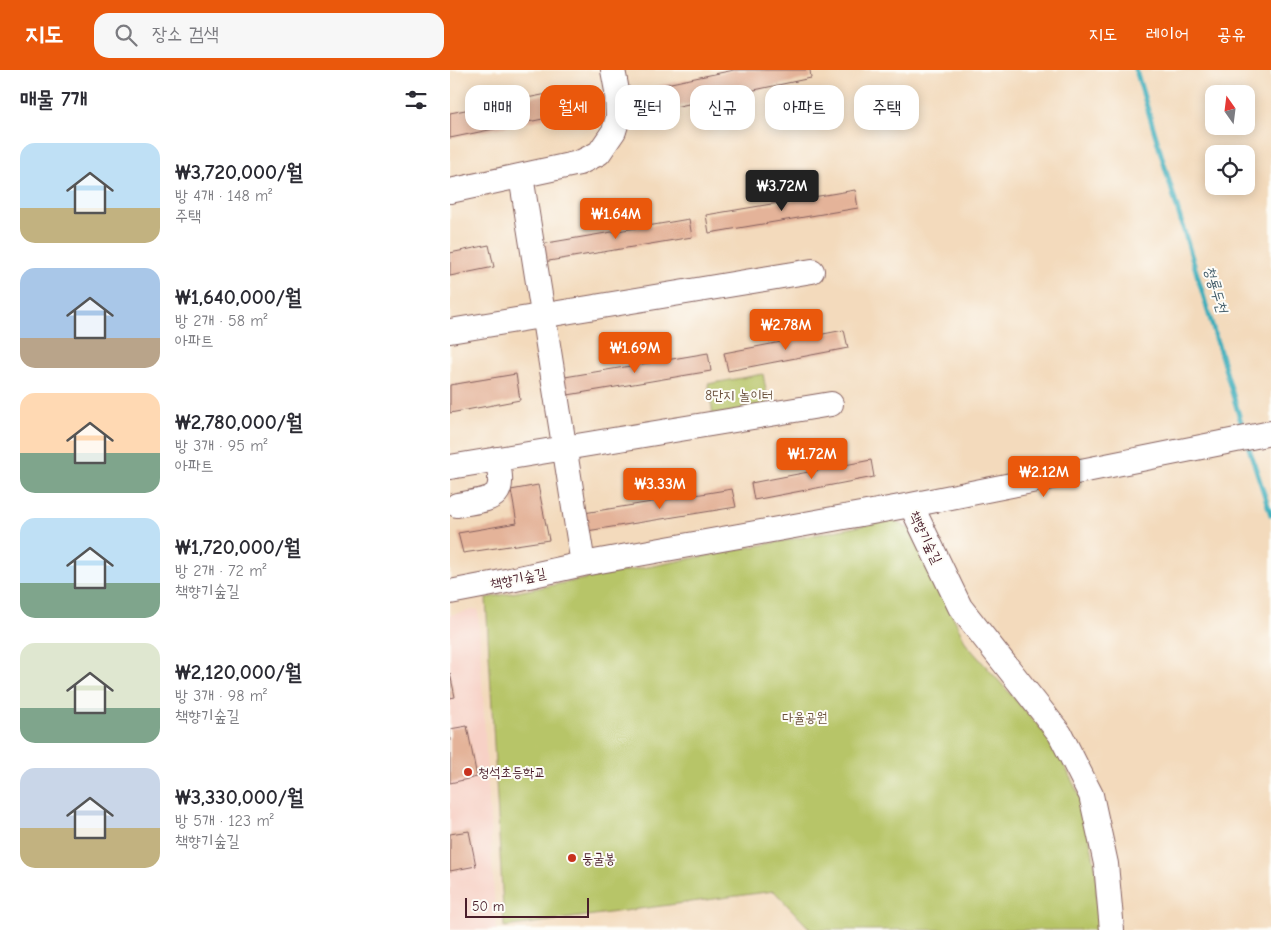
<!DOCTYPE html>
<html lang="ko">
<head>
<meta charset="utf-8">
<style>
  body { margin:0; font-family:"Comic Neue","Poor Story",sans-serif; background:#f7f7f7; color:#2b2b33; height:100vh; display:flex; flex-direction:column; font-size:19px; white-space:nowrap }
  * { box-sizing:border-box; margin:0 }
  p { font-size:16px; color:#7c7c81 }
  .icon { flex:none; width:28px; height:28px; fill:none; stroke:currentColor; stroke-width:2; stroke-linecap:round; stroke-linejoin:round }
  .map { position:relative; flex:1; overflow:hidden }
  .drawer { display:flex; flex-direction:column; background:#fff; width:450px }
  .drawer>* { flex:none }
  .hud { position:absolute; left:15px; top:15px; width:475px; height:45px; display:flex; gap:10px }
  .needle { width:32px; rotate:346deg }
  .tools { position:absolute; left:755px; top:15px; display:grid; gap:10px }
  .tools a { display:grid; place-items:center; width:50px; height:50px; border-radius:10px; background:#fff; box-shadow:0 2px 12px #0003; font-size:25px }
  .scale { position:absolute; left:15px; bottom:12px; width:124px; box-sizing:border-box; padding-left:5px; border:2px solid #4a1f2b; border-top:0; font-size:14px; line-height:18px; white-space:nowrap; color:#4a1f2b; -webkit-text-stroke:4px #fdfcf7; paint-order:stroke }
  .price { position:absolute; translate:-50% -42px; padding:0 11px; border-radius:5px; background:#ea580c; color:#fff; font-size:16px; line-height:32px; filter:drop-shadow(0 1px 2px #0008) }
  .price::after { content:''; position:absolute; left:50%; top:30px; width:15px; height:11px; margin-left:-8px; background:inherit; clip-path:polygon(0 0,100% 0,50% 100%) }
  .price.on { background:#222; color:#fff }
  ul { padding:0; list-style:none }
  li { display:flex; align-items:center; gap:15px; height:125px; padding:0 20px }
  li span { display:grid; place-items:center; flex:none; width:140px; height:100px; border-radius:15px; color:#555 }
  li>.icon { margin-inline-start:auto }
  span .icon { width:60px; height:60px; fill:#fffc; stroke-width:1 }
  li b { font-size:21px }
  h2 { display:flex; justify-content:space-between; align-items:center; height:60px; padding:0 20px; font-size:21px }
  .chip { padding:0 18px; border-radius:15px; background:#fff; box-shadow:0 2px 12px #0003; font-size:18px; line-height:45px }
  .chip.on { background:#ea580c; color:#fff }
  header { display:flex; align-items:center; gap:30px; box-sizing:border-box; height:70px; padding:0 25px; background:#ea580c; color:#fff }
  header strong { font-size:24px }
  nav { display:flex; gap:28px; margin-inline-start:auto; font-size:18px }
  .search { width:350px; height:45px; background:#f7f7f7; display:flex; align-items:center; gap:12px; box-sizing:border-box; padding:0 18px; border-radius:15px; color:#7c7c81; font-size:19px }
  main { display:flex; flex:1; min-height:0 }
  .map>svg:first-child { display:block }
  .built { fill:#f7d1c6 }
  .green { fill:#b7c567; stroke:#807249 }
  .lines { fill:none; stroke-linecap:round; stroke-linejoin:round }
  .stream { stroke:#3eaebb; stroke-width:5 }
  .building { fill:#e4b399 }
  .minor-casing { stroke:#85605e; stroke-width:26 }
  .minor { stroke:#fff; stroke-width:24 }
  .poi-dot { fill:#c8321e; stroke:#fdfcf7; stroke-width:2 }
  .labels { text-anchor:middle; stroke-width:4; stroke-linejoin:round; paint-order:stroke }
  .park-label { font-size:14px; fill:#6b513d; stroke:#fdfcf7 }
  .street-label { font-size:14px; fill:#4a1f2b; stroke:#fdfcf7 }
  .poi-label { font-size:14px; fill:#4a1f2b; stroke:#fdfcf7; text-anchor:start }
  .water-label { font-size:15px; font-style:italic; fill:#455f6c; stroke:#fdfcf7 }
</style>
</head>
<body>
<header>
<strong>지도</strong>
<div class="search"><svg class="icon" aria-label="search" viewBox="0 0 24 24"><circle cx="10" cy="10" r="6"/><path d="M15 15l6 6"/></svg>장소 검색</div>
<nav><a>지도</a><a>레이어</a><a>공유</a></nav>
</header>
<main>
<section class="drawer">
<h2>매물 7개<svg class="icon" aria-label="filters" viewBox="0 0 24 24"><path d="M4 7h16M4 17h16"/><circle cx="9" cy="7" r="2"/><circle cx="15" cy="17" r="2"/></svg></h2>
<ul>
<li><span style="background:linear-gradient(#bfe0f5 65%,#c2b280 0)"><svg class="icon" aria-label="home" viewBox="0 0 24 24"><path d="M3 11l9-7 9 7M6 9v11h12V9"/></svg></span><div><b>₩3,720,000/월</b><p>방 4개 · 148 m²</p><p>주택</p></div></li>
<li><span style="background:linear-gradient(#a9c7e8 70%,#b9a48a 0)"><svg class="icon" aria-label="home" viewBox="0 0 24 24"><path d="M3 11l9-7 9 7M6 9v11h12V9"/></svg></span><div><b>₩1,640,000/월</b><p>방 2개 · 58 m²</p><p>아파트</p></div></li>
<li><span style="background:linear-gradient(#ffd9b3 60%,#7fa58c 0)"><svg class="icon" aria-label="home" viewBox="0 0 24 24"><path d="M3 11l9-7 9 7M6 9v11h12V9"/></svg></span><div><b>₩2,780,000/월</b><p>방 3개 · 95 m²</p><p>아파트</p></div></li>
<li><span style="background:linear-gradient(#bfe0f5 65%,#7fa58c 0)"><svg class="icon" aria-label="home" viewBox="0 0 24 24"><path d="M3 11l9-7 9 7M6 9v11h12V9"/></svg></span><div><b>₩1,720,000/월</b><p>방 2개 · 72 m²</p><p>책향기숲길</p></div></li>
<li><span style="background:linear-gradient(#dfe7d0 65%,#7fa58c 0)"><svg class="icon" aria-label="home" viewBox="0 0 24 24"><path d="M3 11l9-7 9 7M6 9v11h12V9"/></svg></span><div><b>₩2,120,000/월</b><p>방 3개 · 98 m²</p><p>책향기숲길</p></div></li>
<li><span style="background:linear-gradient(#c9d6e8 60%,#c2b280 0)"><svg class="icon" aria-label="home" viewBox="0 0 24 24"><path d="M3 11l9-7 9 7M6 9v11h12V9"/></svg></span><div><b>₩3,330,000/월</b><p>방 5개 · 123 m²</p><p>책향기숲길</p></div></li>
</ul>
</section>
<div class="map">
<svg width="821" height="860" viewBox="0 0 821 860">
  <rect width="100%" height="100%" fill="#fdfcf7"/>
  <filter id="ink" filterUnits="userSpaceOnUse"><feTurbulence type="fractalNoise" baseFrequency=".02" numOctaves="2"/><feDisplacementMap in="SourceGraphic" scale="10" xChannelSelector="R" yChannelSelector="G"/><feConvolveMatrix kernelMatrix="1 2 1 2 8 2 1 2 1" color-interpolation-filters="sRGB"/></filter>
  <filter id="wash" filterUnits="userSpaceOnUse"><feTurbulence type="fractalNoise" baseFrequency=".0096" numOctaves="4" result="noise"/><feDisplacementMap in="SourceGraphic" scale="20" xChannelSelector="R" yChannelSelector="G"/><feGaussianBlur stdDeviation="1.12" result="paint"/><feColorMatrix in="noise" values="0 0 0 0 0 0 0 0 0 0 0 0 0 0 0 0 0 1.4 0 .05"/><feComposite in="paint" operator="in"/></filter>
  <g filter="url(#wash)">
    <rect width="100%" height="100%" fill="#f3dabc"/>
    <path class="built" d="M 28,539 L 46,860 L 0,860 L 0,545 Z"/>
    <path class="green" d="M 313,304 L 319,336 L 263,345 L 258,314 Z
      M 442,450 L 461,460 L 517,575 L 603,672 L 632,731 L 646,800 L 648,860 L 361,860 L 324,821 L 54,857 L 36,528 Z"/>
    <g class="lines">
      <path class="stream" d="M 686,0 L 794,362
        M 798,375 L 821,445"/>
    </g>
    <g id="blocks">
      <path class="building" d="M 284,0 L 360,0 L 361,8 L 182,46 L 177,22 Z
        M 123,19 L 127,42 L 0,68 L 0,43 Z
        M 405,120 L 408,138 L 259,163 L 256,145 Z
        M 239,149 L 242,167 L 93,192 L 91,174 Z
        M 39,175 L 44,197 L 0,206 L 0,183 Z
        M 394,260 L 398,278 L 278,301 L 274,283 Z
        M 258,283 L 261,301 L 112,326 L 109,308 Z
        M 66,304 L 70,330 L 0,343 L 0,315 Z
        M 421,390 L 424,407 L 304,430 L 301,413 Z
        M 88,415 L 99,470 L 13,483 L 8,463 L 67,453 L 61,420 Z
        M 282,419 L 286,437 L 137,461 L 134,443 Z
        M 0,603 L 5,627 L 0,628 Z
        M 17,656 L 27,707 L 0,713 L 0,659 Z
        M 19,761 L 26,796 L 0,801 L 0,764 Z"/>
    </g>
  </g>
  <g filter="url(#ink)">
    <use href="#blocks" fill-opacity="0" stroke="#85605e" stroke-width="1"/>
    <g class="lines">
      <defs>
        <path id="minor" d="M 71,106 L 133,494
          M 0,121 L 129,93 L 149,83 L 164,61 L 168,48 L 167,21 L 163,0
          M 0,261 L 362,201
          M 0,397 L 381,334
          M 7,435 C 43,428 57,431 47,389
          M 461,435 L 821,363
          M 0,522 L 47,513 L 133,494 L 461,435 L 510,537 L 610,664 L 641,725 L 656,794 L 662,860"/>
      </defs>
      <use href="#minor" class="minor-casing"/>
      <use href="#minor" class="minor"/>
    </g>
  </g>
  <g class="poi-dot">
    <circle cx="18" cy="702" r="5"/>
    <circle cx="122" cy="788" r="5"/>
  </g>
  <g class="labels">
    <g class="park-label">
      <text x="289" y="330">8단지 놀이터</text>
      <text x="355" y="652">다율공원</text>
    </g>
    <g class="street-label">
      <text transform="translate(476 467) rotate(64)" y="5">책향기숲길</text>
      <text transform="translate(68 508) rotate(-12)" y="5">책향기숲길</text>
    </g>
    <g class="poi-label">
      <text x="28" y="707">청석초등학교</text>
      <text x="132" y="793">둥굴봉</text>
    </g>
    <g class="water-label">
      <text transform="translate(766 219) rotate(73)" y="5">청룡두천</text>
    </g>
  </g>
</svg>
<div class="tools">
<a><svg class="needle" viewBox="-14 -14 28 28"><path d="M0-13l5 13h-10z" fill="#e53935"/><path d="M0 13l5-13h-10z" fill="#7c7c81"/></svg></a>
<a><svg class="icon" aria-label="locate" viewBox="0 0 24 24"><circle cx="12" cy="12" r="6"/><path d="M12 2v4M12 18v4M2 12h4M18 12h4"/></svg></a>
</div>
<div class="scale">50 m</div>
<b class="price on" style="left:332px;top:142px">₩3.72M</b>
<b class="price" style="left:166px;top:170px">₩1.64M</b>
<b class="price" style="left:336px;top:281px">₩2.78M</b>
<b class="price" style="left:185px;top:304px">₩1.69M</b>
<b class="price" style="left:362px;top:410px">₩1.72M</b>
<b class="price" style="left:594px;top:428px">₩2.12M</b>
<b class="price" style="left:210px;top:440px">₩3.33M</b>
<div class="hud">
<a class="chip">매매</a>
<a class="chip on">월세</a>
<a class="chip">필터</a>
<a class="chip">신규</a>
<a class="chip">아파트</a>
<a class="chip">주택</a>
</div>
</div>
</main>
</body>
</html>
